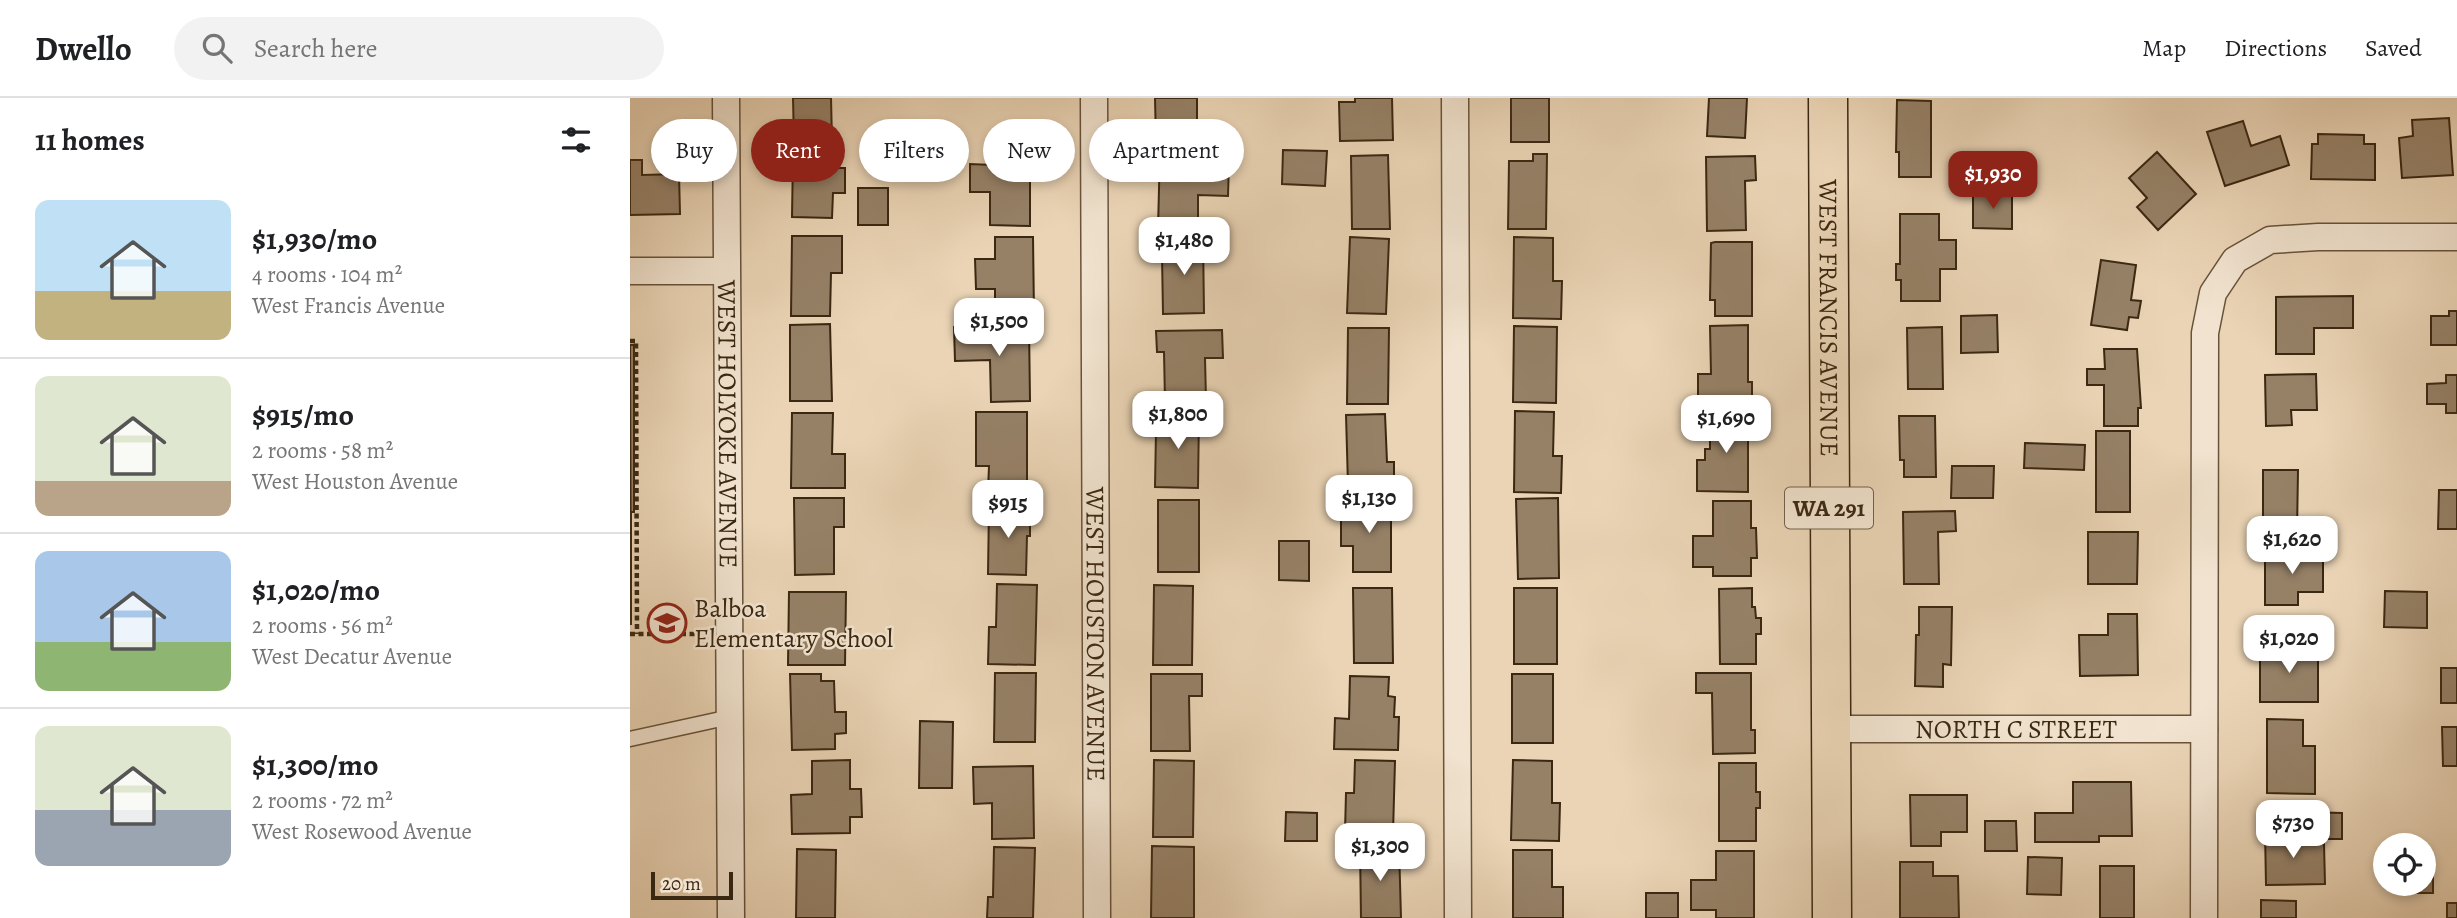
<!DOCTYPE html>
<html lang="en">
<head>
<meta charset="utf-8">
<style>
  body { margin:0; font-family:Alegreya,serif; background:#f2f2f2; color:#202124; height:100vh; display:flex; flex-direction:column; font-size:26px; white-space:nowrap }
  * { box-sizing:border-box; margin:0 }
  p { font-size:23px; color:#757577 }
  .icon { flex:none; width:38px; height:38px; fill:none; stroke:currentColor; stroke-width:2; stroke-linecap:round; stroke-linejoin:round }
  .map { position:relative; flex:1; overflow:hidden }
  .side { display:flex; flex-direction:column; background:#fff; width:630px }
  .side>* { flex:none }
  .guide { position:absolute; left:21px; top:21px; width:665px; height:63px; display:flex; gap:14px }
  .fabs { position:absolute; left:1743px; top:735px; display:grid; gap:14px }
  .fabs a { display:grid; place-items:center; width:63px; height:63px; border-radius:50%; background:#fff; box-shadow:0 4px 10px #0003; font-size:35px }
  .scale { position:absolute; left:21px; bottom:18px; width:82px; box-sizing:border-box; padding-left:7px; border:4px solid #3b2812; border-top:0; font-size:19px; line-height:24px; white-space:nowrap; color:#3b2812; -webkit-text-stroke:5px #f1e3cf; paint-order:stroke }
  .price { position:absolute; translate:-50% -60px; padding:0 16px; border-radius:14px; background:#fff; color:#222; font-size:23px; line-height:46px; filter:drop-shadow(0 2px 4px #0008) }
  .price::after { content:''; position:absolute; left:50%; top:42px; width:21px; height:16px; margin-left:-10px; background:inherit; clip-path:polygon(0 0,100% 0,50% 100%) }
  .price.on { background:#8f2418; color:#fff }
  ul { padding:0; list-style:none }
  li { display:flex; align-items:center; gap:21px; height:175px; padding:0 35px }
  li+li { border-top:2px solid #e0e0e0 }
  li span { display:grid; place-items:center; flex:none; width:196px; height:140px; border-radius:14px; color:#555 }
  li>.icon { margin-inline-start:auto }
  span .icon { width:84px; height:84px; fill:#fffc; stroke-width:1 }
  li b { font-size:30px }
  h2 { display:flex; justify-content:space-between; align-items:center; height:84px; padding:0 35px; font-size:30px }
  .tag { padding:0 24px; border-radius:32px; background:#fff; box-shadow:0 4px 10px #0003; font-size:24px; line-height:63px }
  .tag.on { background:#8f2418; color:#fff }
  header { display:flex; align-items:center; gap:42px; box-sizing:border-box; height:98px; padding:0 35px; background:#fff; border-bottom:2px solid #e0e0e0 }
  header strong { font-size:33px }
  nav { display:flex; gap:38px; margin-inline-start:auto; font-size:24px }
  .search { width:490px; height:63px; background:#f2f2f2; display:flex; align-items:center; gap:18px; box-sizing:border-box; padding:0 24px; border-radius:38px; color:#757577; font-size:26px }
  main { display:flex; flex:1; min-height:0 }
  .map>svg:first-child { display:block }
  .building { fill:#968167; stroke:#3b2812; stroke-width:2 }
  .lines { fill:none; stroke-linecap:round; stroke-linejoin:round }
  .lane-casing { stroke:#67533b; stroke-width:17 }
  .street-casing { stroke:#67533b; stroke-width:29 }
  .primary-casing { stroke:#3b2812; stroke-width:41 }
  .path { stroke:#3b2812; stroke-width:4.5; stroke-dasharray:5 3.5; stroke-linecap:butt }
  .lane { stroke:#f1e3cf; stroke-width:14 }
  .street { stroke:#f1e3cf; stroke-width:26 }
  .primary { stroke:#ead4b5; stroke-width:38 }
  .labels { text-anchor:middle; stroke-width:5; stroke-linejoin:round; paint-order:stroke }
  .shield { fill:#f1e3cf; stroke:#72604b; stroke-width:2 }
  .shield-label { font-size:24px; font-weight:bold; fill:#3b2812 }
  .street-label { font-size:26px; fill:#3b2812; stroke:#f1e3cf }
  .poi-label { font-size:26px; fill:#3b2812; stroke:#f1e3cf; text-anchor:start }
</style>
</head>
<body>
<header>
<strong>Dwello</strong>
<div class="search"><svg class="icon" aria-label="search" viewBox="0 0 24 24"><circle cx="10" cy="10" r="6"/><path d="M15 15l6 6"/></svg>Search here</div>
<nav><a>Map</a><a>Directions</a><a>Saved</a></nav>
</header>
<main>
<section class="side">
<h2>11 homes<svg class="icon" aria-label="filters" viewBox="0 0 24 24"><path d="M4 7h16M4 17h16"/><circle cx="9" cy="7" r="2"/><circle cx="15" cy="17" r="2"/></svg></h2>
<ul>
<li><span style="background:linear-gradient(#bfe0f5 65%,#c2b280 0)"><svg class="icon" aria-label="home" viewBox="0 0 24 24"><path d="M3 11l9-7 9 7M6 9v11h12V9"/></svg></span><div><b>$1,930/mo</b><p>4 rooms · 104 m²</p><p>West Francis Avenue</p></div></li>
<li><span style="background:linear-gradient(#dfe7d0 75%,#b9a48a 0)"><svg class="icon" aria-label="home" viewBox="0 0 24 24"><path d="M3 11l9-7 9 7M6 9v11h12V9"/></svg></span><div><b>$915/mo</b><p>2 rooms · 58 m²</p><p>West Houston Avenue</p></div></li>
<li><span style="background:linear-gradient(#a9c7e8 65%,#8fb573 0)"><svg class="icon" aria-label="home" viewBox="0 0 24 24"><path d="M3 11l9-7 9 7M6 9v11h12V9"/></svg></span><div><b>$1,020/mo</b><p>2 rooms · 56 m²</p><p>West Decatur Avenue</p></div></li>
<li><span style="background:linear-gradient(#dfe7d0 60%,#9aa5b1 0)"><svg class="icon" aria-label="home" viewBox="0 0 24 24"><path d="M3 11l9-7 9 7M6 9v11h12V9"/></svg></span><div><b>$1,300/mo</b><p>2 rooms · 72 m²</p><p>West Rosewood Avenue</p></div></li>
</ul>
</section>
<div class="map">
<svg width="1827" height="820" viewBox="0 0 1827 820">
  <rect width="100%" height="100%" fill="#ead4b5"/>
  <filter id="stains"><feTurbulence type="fractalNoise" baseFrequency=".00286" numOctaves="4"/><feColorMatrix values="0 0 0 0 .2 0 0 0 0 .09 0 0 0 0 .02 0 0 0 .5 -.17"/></filter>
  <radialGradient id="worn" r=".72"><stop offset=".6" stop-color="#630" stop-opacity="0"/><stop offset="1" stop-color="#630" stop-opacity=".3"/></radialGradient>
  <path class="building" d="M 163,0 L 201,0 L 202,43 L 164,44 Z
    M 525,0 L 567,0 L 567,23 L 580,23 L 580,43 L 526,44 Z
    M 725,0 L 762,0 L 763,42 L 710,43 L 709,4 L 725,4 Z
    M 881,0 L 919,0 L 919,44 L 881,44 Z
    M 1079,0 L 1117,0 L 1115,40 L 1077,38 Z
    M 1267,2 L 1301,3 L 1301,79 L 1269,79 L 1269,54 L 1266,54 Z
    M 1819,20 L 1823,77 L 1772,80 L 1769,40 L 1783,38 L 1782,22 Z
    M 1613,23 L 1621,48 L 1650,38 L 1659,67 L 1595,88 L 1577,34 Z
    M 1688,36 L 1734,37 L 1734,46 L 1745,46 L 1745,82 L 1681,81 L 1682,46 L 1688,46 Z
    M 530,51 L 569,52 L 569,64 L 599,65 L 598,98 L 568,97 L 568,132 L 528,131 Z
    M 653,52 L 697,53 L 695,88 L 652,86 Z
    M 363,54 L 395,55 L 395,72 L 400,72 L 400,128 L 360,127 L 360,94 L 340,94 L 340,66 L 363,67 Z
    M 1527,54 L 1566,96 L 1528,132 L 1507,109 L 1517,100 L 1499,80 Z
    M 903,56 L 917,56 L 916,131 L 878,131 L 879,63 L 903,63 Z
    M 758,57 L 760,131 L 722,131 L 721,58 Z
    M 163,58 L 202,58 L 202,70 L 215,70 L 215,95 L 203,95 L 202,120 L 162,119 Z
    M 1125,58 L 1126,82 L 1115,83 L 1116,132 L 1077,133 L 1076,59 Z
    M 0,62 L 12,62 L 12,77 L 49,76 L 50,116 L 0,117 Z
    M 1382,67 L 1383,94 L 1352,95 L 1352,68 Z
    M 228,90 L 258,90 L 258,127 L 228,127 Z
    M 1343,96 L 1382,96 L 1382,131 L 1343,130 Z
    M 1270,116 L 1309,116 L 1309,142 L 1326,142 L 1326,171 L 1310,171 L 1310,203 L 1271,203 L 1271,182 L 1266,182 L 1266,166 L 1270,166 Z
    M 162,138 L 212,138 L 212,175 L 201,175 L 200,218 L 161,218 Z
    M 573,138 L 574,215 L 533,216 L 532,157 L 544,157 L 544,139 Z
    M 365,139 L 403,139 L 404,217 L 365,217 L 365,191 L 346,191 L 345,161 L 365,161 Z
    M 720,139 L 759,141 L 756,216 L 717,215 Z
    M 884,139 L 923,140 L 923,183 L 932,183 L 931,221 L 883,220 Z
    M 1085,144 L 1122,144 L 1122,218 L 1085,218 L 1085,202 L 1080,202 L 1081,145 Z
    M 1471,162 L 1506,167 L 1501,202 L 1511,203 L 1508,220 L 1499,219 L 1497,232 L 1461,227 Z
    M 1723,198 L 1723,230 L 1684,230 L 1684,256 L 1646,256 L 1646,199 Z
    M 1819,213 L 1827,213 L 1827,247 L 1801,247 L 1801,218 L 1819,218 Z
    M 1367,217 L 1368,254 L 1331,255 L 1331,218 Z
    M 200,226 L 202,303 L 160,303 L 160,227 Z
    M 399,227 L 400,303 L 361,304 L 360,262 L 325,263 L 324,229 Z
    M 1118,227 L 1118,284 L 1122,284 L 1122,307 L 1081,307 L 1080,300 L 1068,300 L 1068,276 L 1081,276 L 1080,228 Z
    M 884,228 L 927,229 L 926,305 L 883,304 Z
    M 1312,229 L 1313,291 L 1278,291 L 1277,230 Z
    M 718,230 L 759,230 L 758,306 L 717,306 Z
    M 592,232 L 593,260 L 575,260 L 576,302 L 535,303 L 534,254 L 527,254 L 526,233 Z
    M 0,247 L 4,247 L 4,414 L 1,414 L 1,527 Z
    M 1474,251 L 1507,251 L 1511,310 L 1508,310 L 1508,328 L 1474,328 L 1474,287 L 1457,287 L 1457,271 L 1475,271 Z
    M 1686,276 L 1687,312 L 1661,312 L 1662,327 L 1636,328 L 1635,277 Z
    M 1816,277 L 1827,277 L 1827,315 L 1816,315 L 1816,306 L 1797,306 L 1797,286 L 1816,285 Z
    M 885,313 L 924,314 L 923,358 L 932,358 L 931,395 L 884,394 Z
    M 346,314 L 397,314 L 397,393 L 358,393 L 359,368 L 346,368 Z
    M 534,314 L 569,315 L 568,390 L 525,389 L 526,333 L 534,333 Z
    M 1080,314 L 1118,314 L 1118,394 L 1067,393 L 1067,362 L 1075,362 L 1075,351 L 1080,351 Z
    M 162,315 L 203,315 L 202,356 L 215,356 L 215,390 L 161,390 Z
    M 755,316 L 757,364 L 764,364 L 764,386 L 718,387 L 716,317 Z
    M 1269,318 L 1305,318 L 1306,379 L 1274,379 L 1274,362 L 1270,362 Z
    M 1466,333 L 1500,333 L 1500,414 L 1466,414 Z
    M 1395,345 L 1455,347 L 1454,372 L 1394,370 Z
    M 1322,368 L 1364,368 L 1363,400 L 1321,400 Z
    M 1633,372 L 1668,372 L 1667,434 L 1633,433 Z
    M 1809,392 L 1827,392 L 1827,431 L 1808,431 Z
    M 164,400 L 214,400 L 214,429 L 204,429 L 204,476 L 165,477 Z
    M 928,400 L 929,480 L 888,481 L 886,401 Z
    M 723,401 L 761,401 L 761,474 L 723,474 L 723,448 L 711,448 L 711,422 L 723,421 Z
    M 528,402 L 569,402 L 569,474 L 528,474 Z
    M 1083,403 L 1121,403 L 1121,430 L 1126,430 L 1127,460 L 1121,460 L 1121,478 L 1083,478 L 1083,469 L 1063,469 L 1063,438 L 1083,438 Z
    M 359,408 L 400,409 L 400,438 L 397,438 L 396,477 L 358,476 Z
    M 1325,413 L 1326,433 L 1308,434 L 1309,486 L 1274,486 L 1273,414 Z
    M 1458,434 L 1508,434 L 1507,486 L 1458,486 Z
    M 649,443 L 679,443 L 679,483 L 649,482 Z
    M 1635,454 L 1693,454 L 1693,494 L 1668,494 L 1668,507 L 1635,507 Z
    M 367,486 L 407,487 L 405,567 L 358,566 L 359,529 L 366,529 Z
    M 524,487 L 563,488 L 562,567 L 523,567 Z
    M 723,490 L 762,490 L 763,565 L 724,565 Z
    M 884,490 L 927,490 L 927,566 L 884,566 Z
    M 1122,490 L 1122,509 L 1125,509 L 1126,520 L 1131,520 L 1131,536 L 1126,536 L 1126,566 L 1090,566 L 1089,491 Z
    M 1755,493 L 1797,494 L 1797,530 L 1754,529 Z
    M 159,494 L 216,494 L 215,567 L 158,567 Z
    M 1289,509 L 1322,509 L 1321,567 L 1313,566 L 1313,589 L 1285,588 L 1286,537 L 1289,537 Z
    M 1478,516 L 1507,516 L 1508,577 L 1450,578 L 1449,537 L 1478,537 Z
    M 1688,550 L 1688,604 L 1630,604 L 1630,551 Z
    M 1811,570 L 1827,570 L 1827,605 L 1811,605 Z
    M 365,575 L 406,575 L 405,644 L 364,644 Z
    M 1066,575 L 1121,575 L 1121,632 L 1125,632 L 1125,655 L 1083,656 L 1082,595 L 1066,595 Z
    M 160,576 L 191,576 L 191,583 L 204,583 L 205,614 L 216,614 L 216,635 L 205,636 L 205,651 L 162,652 Z
    M 521,576 L 572,576 L 572,598 L 559,598 L 560,653 L 521,653 Z
    M 882,576 L 923,576 L 923,645 L 882,645 Z
    M 720,578 L 759,579 L 758,598 L 765,599 L 764,619 L 769,619 L 768,652 L 704,651 L 705,620 L 719,621 Z
    M 1637,621 L 1673,622 L 1673,648 L 1685,648 L 1685,696 L 1637,695 Z
    M 290,623 L 323,624 L 322,690 L 289,690 Z
    M 1812,629 L 1827,629 L 1827,668 L 1813,668 Z
    M 220,662 L 220,691 L 231,691 L 232,719 L 220,719 L 220,735 L 162,736 L 161,697 L 182,696 L 182,663 Z
    M 524,662 L 564,663 L 563,739 L 523,739 Z
    M 725,662 L 765,663 L 763,735 L 715,734 L 716,695 L 724,695 Z
    M 883,662 L 922,663 L 922,705 L 930,705 L 929,743 L 881,742 Z
    M 1089,665 L 1126,665 L 1126,694 L 1130,694 L 1130,710 L 1126,710 L 1126,743 L 1089,743 Z
    M 403,668 L 404,740 L 362,741 L 362,705 L 344,706 L 343,669 Z
    M 1443,684 L 1501,684 L 1502,738 L 1469,738 L 1469,744 L 1405,744 L 1405,715 L 1443,715 Z
    M 1280,697 L 1337,697 L 1337,734 L 1311,734 L 1311,748 L 1281,748 Z
    M 656,714 L 687,715 L 687,743 L 655,743 Z
    M 1673,714 L 1712,715 L 1712,741 L 1672,741 Z
    M 1355,723 L 1386,723 L 1387,753 L 1355,753 Z
    M 1668,732 L 1668,746 L 1694,746 L 1695,786 L 1636,787 L 1635,733 Z
    M 522,748 L 564,749 L 564,820 L 521,820 Z
    M 364,749 L 405,750 L 403,820 L 357,820 L 358,799 L 363,799 Z
    M 730,749 L 769,749 L 771,820 L 731,820 Z
    M 167,751 L 206,752 L 205,820 L 166,820 Z
    M 883,752 L 922,752 L 922,789 L 933,789 L 933,820 L 883,820 Z
    M 1086,753 L 1124,753 L 1124,820 L 1086,820 L 1086,812 L 1061,812 L 1061,782 L 1086,782 Z
    M 1398,759 L 1432,760 L 1431,797 L 1397,796 Z
    M 1794,759 L 1803,759 L 1803,795 L 1769,795 L 1768,786 L 1794,786 Z
    M 1270,764 L 1303,764 L 1303,778 L 1328,778 L 1329,820 L 1270,820 Z
    M 1470,768 L 1504,768 L 1504,820 L 1470,820 Z
    M 1016,795 L 1048,795 L 1048,820 L 1016,820 Z
    M 1631,802 L 1666,803 L 1666,820 L 1631,820 Z
    M 1817,805 L 1827,805 L 1827,820 L 1817,820 Z"/>
  <g class="lines">
    <defs>
      <path id="lane" d="M 0,641 L 100,619"/>
      <g id="street">
        <path id="s1" d="M 96,0 L 101,820"/>
        <path id="s2" d="M 464,0 L 467,820"/>
        <path d="M 825,0 L 828,820"/>
        <path d="M 0,173 L 96,173"/>
        <path id="s3" d="M 1199,631 L 1574,631"/>
        <path d="M 1574,820 L 1575,235 L 1583,195 L 1605,162 L 1640,142 L 1688,139 L 1827,139"/>
      </g>
      <g id="primary">
        <path id="s4" d="M 1198,0 L 1202,820"/>
      </g>
    </defs>
    <use href="#lane" class="lane-casing"/>
    <use href="#street" class="street-casing"/>
    <use href="#primary" class="primary-casing"/>
    <path class="path" d="M 0,243 L 6,243 L 7,536
      M 0,536 L 70,536"/>
    <use href="#lane" class="lane"/>
    <use href="#street" class="street"/>
    <use href="#primary" class="primary"/>
  </g>
  <defs>
    <symbol id="school-ring" viewBox="-11 -11 22 22"><circle r="9.5" fill="#f1e3cf" stroke="#8f2418" stroke-width="1.5"/><path d="M0-5L7-2L0 1L-7-2ZM-4 1L0 2.5L4 1V4Q0 6-4 4Z" fill="#8f2418"/></symbol>
  </defs>
  <g fill-rule="evenodd">
    <use href="#school-ring" x="15" y="503" width="44" height="44"/>
  </g>
  <g class="labels">
    <rect class="shield" x="1155" y="389.5" width="88" height="41" rx="5"/>
    <g class="shield-label">
      <text x="1199" y="418">WA 291</text>
    </g>
    <g class="street-label">
      <text dy="9" stroke="none"><textPath href="#s4" startOffset="220">WEST FRANCIS AVENUE</textPath></text>
      <text dy="9" stroke="none"><textPath href="#s1" startOffset="326">WEST HOLYOKE AVENUE</textPath></text>
      <text dy="9" stroke="none"><textPath href="#s2" startOffset="536">WEST HOUSTON AVENUE</textPath></text>
      <text dy="9" stroke="none"><textPath href="#s3" startOffset="187">NORTH C STREET</textPath></text>
    </g>
    <g class="poi-label">
      <text x="64" y="519">Balboa<tspan x="64" dy="30">Elementary School</tspan></text>
    </g>
  </g>
  <rect width="100%" height="100%" filter="url(#stains)"/>
  <rect width="100%" height="100%" fill="url(#worn)"/>
</svg>
<div class="fabs">
<a><svg class="icon" aria-label="locate" viewBox="0 0 24 24"><circle cx="12" cy="12" r="6"/><path d="M12 2v4M12 18v4M2 12h4M18 12h4"/></svg></a>
</div>
<div class="scale">20 m</div>
<b class="price on" style="left:1363px;top:113px">$1,930</b>
<b class="price" style="left:554px;top:179px">$1,480</b>
<b class="price" style="left:369px;top:260px">$1,500</b>
<b class="price" style="left:548px;top:353px">$1,800</b>
<b class="price" style="left:1096px;top:357px">$1,690</b>
<b class="price" style="left:739px;top:437px">$1,130</b>
<b class="price" style="left:378px;top:442px">$915</b>
<b class="price" style="left:1662px;top:478px">$1,620</b>
<b class="price" style="left:1659px;top:577px">$1,020</b>
<b class="price" style="left:1663px;top:762px">$730</b>
<b class="price" style="left:750px;top:785px">$1,300</b>
<div class="guide">
<a class="tag">Buy</a>
<a class="tag on">Rent</a>
<a class="tag">Filters</a>
<a class="tag">New</a>
<a class="tag">Apartment</a>
</div>
</div>
</main>
</body>
</html>
